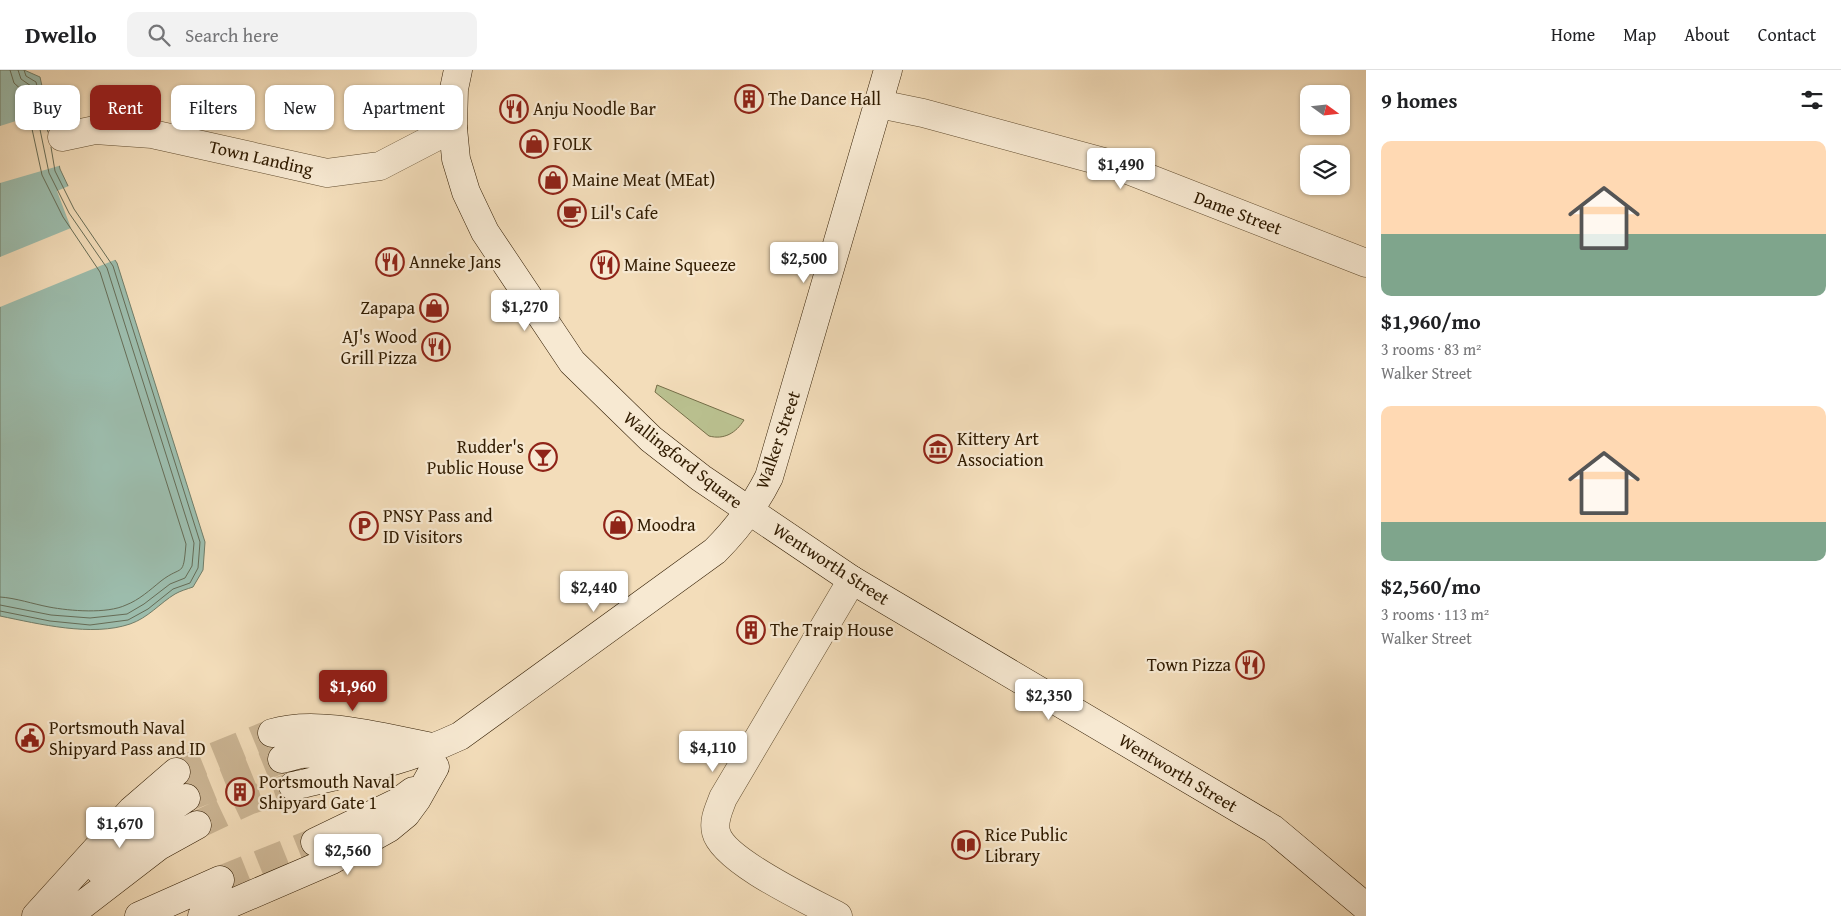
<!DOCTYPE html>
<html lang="en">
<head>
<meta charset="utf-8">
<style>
  body { margin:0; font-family:"Gentium Book Plus",serif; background:#f2f2f2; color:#202124; height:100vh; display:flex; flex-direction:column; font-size:19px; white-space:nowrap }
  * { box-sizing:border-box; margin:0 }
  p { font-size:16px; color:#757577 }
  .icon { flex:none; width:28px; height:28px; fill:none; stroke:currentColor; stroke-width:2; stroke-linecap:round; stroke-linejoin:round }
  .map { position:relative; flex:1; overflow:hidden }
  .side { display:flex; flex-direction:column; background:#fff; width:475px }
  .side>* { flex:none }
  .top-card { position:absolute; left:15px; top:15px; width:475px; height:45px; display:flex; gap:10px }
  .needle { width:32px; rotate:105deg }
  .fabs { position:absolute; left:1300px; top:15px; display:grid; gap:10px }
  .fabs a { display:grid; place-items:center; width:50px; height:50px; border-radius:10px; background:#fff; box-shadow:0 1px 4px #0004; font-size:25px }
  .price { position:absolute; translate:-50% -42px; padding:0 11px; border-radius:5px; background:#fff; color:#222; font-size:16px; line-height:32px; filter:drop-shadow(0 1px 2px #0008) }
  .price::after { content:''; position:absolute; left:50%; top:30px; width:15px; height:11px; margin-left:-8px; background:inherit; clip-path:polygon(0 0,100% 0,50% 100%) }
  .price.selected { background:#8f2418; color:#fff }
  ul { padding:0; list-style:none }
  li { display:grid; align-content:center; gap:10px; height:265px; padding:0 15px }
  li span { display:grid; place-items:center; height:155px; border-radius:10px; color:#555 }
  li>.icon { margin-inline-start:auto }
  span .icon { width:90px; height:90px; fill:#fffc; stroke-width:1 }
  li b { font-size:21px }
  h2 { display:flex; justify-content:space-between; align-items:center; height:60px; padding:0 15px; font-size:21px }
  .tag { padding:0 18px; border-radius:10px; background:#fff; box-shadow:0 1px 4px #0004; font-size:18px; line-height:45px }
  .tag.selected { background:#8f2418; color:#fff }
  header { display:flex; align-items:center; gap:30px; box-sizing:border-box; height:70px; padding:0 25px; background:#fff; border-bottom:1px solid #e0e0e0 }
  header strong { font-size:24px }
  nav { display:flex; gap:28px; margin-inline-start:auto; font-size:18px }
  .search { width:350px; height:45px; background:#f2f2f2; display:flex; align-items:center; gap:12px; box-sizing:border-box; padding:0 18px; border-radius:10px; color:#757577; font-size:19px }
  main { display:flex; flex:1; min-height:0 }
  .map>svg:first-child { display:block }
  .green { fill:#bac190; stroke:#756e48 }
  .water { fill:#9cbcac; stroke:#717c67 }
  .pier { fill:#f3ddba }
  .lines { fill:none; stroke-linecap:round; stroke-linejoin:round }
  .shore { stroke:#666c56; stroke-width:1 }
  .secondary-tunnel { stroke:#ccb695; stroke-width:28; stroke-dasharray:28 14; stroke-linecap:butt }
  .street-casing { stroke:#614c2e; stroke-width:29 }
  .secondary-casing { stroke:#301b00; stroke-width:29 }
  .street { stroke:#f7e9d2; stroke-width:28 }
  .secondary { stroke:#f7e9d2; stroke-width:28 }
  .labels { text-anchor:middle; stroke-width:4.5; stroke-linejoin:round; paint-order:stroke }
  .poi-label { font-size:18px; fill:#301b00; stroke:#f7e9d2; text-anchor:start }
  .street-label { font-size:18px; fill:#301b00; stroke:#f7e9d2 }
</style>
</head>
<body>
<header>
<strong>Dwello</strong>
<div class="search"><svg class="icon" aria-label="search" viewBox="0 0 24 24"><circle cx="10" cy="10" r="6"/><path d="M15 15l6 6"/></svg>Search here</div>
<nav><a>Home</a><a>Map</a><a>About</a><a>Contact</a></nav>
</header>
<main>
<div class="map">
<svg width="1366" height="846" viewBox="0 0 1366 846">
  <rect width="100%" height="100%" fill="#f3ddba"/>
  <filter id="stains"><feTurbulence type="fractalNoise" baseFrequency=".004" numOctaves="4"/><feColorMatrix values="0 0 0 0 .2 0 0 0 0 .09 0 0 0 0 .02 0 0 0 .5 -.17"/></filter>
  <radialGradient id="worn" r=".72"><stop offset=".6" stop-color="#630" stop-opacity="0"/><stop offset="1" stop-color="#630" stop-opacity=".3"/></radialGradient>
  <path class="green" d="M 657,315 L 744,350 C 736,363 724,370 709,366 L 655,322 Z"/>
  <path class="water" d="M 0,0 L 24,0 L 40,7 L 60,99 L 78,137 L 117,193 L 205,472 L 203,500 L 193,517 C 187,519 180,521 175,524 C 160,533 148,548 130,554 C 92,567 39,554 0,546 Z"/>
  <path class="pier" d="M 51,40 L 62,95 L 0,113 L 0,56 Z
    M 71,115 L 81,136 L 117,189 L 0,237 L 0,187 L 71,158 L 57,121 Z"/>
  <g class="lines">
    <path class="shore" d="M 24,0 L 26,6 L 36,12 L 48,62
      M 0,527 C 16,528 33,534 49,537 C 70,541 107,544 126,535 C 139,530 150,520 161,511 C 183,494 183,509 186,474 L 100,202 L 63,147 L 42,105 L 24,22 L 14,13 L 10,0
      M 0,535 L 51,545 L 90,548 L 127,544 L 144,534 L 170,514 L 185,508 L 192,496 L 194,473 L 107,198 L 69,143 L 49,103 L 31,16 L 21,9 L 18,0
      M 0,541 L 50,551 L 90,555 L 128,550 L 148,539 L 173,519 L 190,513 L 198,498 L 200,472 L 113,196 L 74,139 L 55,101 L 51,77"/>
    <path class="secondary-tunnel" d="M 176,702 L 272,663
      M 186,728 L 282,689
      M 197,755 L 248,731 L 293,716
      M 220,810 L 315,772"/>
    <defs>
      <path id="street" d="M 879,34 L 923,43 L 1115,95 L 1366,193
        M 62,67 L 95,60 L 152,64 L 327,103 L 380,96 L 453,58
        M 838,846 C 810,831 723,791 716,762 C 713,750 719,739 723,728 L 852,510"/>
      <path id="secondary" d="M 458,0 L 454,19 L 453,58 L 456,89 L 466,122 L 485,162 L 572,292 L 651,369 L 701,408 L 852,510 L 1273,759 L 1366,837
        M 272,663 C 318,649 384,668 432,677
        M 282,689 L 301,684 L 379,680
        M 293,716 C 349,703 407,691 460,666 L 715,481 C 737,459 755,435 769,407 L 888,0
        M 315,772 L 398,732 L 413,721
        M 99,800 L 146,755 L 186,728
        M 36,846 L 132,740 L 176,702
        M 68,846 L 159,776 L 197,755
        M 139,846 L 220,810
        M 202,846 L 330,791 L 389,758 L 406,744 L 417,729 L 435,697"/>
    </defs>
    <use href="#street" class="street-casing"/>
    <use href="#secondary" class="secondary-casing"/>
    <use href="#street" class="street"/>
    <use href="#secondary" class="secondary"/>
  </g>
  <defs>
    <symbol id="building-ring" viewBox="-11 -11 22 22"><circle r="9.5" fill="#f7e9d2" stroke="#8f2418" stroke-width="1.5"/><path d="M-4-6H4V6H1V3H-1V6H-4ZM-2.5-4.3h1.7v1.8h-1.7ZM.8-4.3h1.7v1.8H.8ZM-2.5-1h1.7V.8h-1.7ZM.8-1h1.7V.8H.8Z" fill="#8f2418"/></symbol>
    <symbol id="restaurant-ring" viewBox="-11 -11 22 22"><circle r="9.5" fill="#f7e9d2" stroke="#8f2418" stroke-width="1.5"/><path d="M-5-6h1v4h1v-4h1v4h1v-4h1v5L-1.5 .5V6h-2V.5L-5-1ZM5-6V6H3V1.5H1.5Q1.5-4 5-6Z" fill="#8f2418"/></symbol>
    <symbol id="shop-ring" viewBox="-11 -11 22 22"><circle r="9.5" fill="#f7e9d2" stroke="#8f2418" stroke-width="1.5"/><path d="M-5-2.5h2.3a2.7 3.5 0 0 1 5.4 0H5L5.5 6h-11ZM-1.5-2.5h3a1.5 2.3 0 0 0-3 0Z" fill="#8f2418"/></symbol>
    <symbol id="cafe-ring" viewBox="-11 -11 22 22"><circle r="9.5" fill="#f7e9d2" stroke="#8f2418" stroke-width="1.5"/><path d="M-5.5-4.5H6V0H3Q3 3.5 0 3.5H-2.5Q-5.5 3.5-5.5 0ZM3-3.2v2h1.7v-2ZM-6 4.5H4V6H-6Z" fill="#8f2418"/></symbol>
    <symbol id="museum-ring" viewBox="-11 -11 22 22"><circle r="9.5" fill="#f7e9d2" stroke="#8f2418" stroke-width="1.5"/><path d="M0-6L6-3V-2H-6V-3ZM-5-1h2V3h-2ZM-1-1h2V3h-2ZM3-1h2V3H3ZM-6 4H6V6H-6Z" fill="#8f2418"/></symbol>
    <symbol id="bar-ring" viewBox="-11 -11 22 22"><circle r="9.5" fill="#f7e9d2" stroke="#8f2418" stroke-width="1.5"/><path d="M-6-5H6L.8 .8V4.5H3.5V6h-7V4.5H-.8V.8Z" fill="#8f2418"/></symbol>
    <symbol id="parking-ring" viewBox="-11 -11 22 22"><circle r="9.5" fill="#f7e9d2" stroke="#8f2418" stroke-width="1.5"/><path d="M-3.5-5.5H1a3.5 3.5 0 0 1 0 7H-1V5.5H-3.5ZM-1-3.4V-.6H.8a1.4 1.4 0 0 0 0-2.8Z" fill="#8f2418"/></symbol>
    <symbol id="civic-ring" viewBox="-11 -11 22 22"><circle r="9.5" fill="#f7e9d2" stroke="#8f2418" stroke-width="1.5"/><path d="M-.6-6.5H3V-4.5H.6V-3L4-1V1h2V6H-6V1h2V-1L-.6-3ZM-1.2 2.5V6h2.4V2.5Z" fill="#8f2418"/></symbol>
    <symbol id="library-ring" viewBox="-11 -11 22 22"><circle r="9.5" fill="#f7e9d2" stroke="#8f2418" stroke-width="1.5"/><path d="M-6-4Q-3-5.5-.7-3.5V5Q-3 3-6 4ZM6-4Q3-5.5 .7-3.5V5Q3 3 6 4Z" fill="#8f2418"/></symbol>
  </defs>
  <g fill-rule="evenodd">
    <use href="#building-ring" x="733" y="13" width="32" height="32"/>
    <use href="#restaurant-ring" x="498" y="23" width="32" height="32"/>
    <use href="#shop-ring" x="518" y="58" width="32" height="32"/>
    <use href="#shop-ring" x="537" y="94" width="32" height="32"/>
    <use href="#cafe-ring" x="556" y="127" width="32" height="32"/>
    <use href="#restaurant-ring" x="374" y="176" width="32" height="32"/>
    <use href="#restaurant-ring" x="589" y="179" width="32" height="32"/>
    <use href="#shop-ring" x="418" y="222" width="32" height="32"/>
    <use href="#restaurant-ring" x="420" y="261" width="32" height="32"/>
    <use href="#museum-ring" x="922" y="363" width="32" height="32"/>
    <use href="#bar-ring" x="527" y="371" width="32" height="32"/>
    <use href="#shop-ring" x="602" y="439" width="32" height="32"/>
    <use href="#parking-ring" x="348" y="440" width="32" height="32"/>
    <use href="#building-ring" x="735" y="544" width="32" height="32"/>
    <use href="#restaurant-ring" x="1234" y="579" width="32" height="32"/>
    <use href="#civic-ring" x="14" y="652" width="32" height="32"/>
    <use href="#building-ring" x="224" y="706" width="32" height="32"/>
    <use href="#library-ring" x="950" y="759" width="32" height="32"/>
  </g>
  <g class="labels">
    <g class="poi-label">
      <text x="768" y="35">The Dance Hall</text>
      <text x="533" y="45">Anju Noodle Bar</text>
      <text x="553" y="80">FOLK</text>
      <text x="572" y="116">Maine Meat (MEat)</text>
      <text x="591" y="149">Lil's Cafe</text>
      <text x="409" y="198">Anneke Jans</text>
      <text x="624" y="201">Maine Squeeze</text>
      <text x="415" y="244" text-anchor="end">Zapapa</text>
      <text x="417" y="273" text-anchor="end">AJ's Wood<tspan x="417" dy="21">Grill Pizza</tspan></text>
      <text x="957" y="375">Kittery Art<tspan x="957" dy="21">Association</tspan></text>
      <text x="524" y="383" text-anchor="end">Rudder's<tspan x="524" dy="21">Public House</tspan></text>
      <text x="383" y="452">PNSY Pass and<tspan x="383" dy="21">ID Visitors</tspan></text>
      <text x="637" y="461">Moodra</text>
      <text x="770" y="566">The Traip House</text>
      <text x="1231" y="601" text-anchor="end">Town Pizza</text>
      <text x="49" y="664">Portsmouth Naval<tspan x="49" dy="21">Shipyard Pass and ID</tspan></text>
      <text x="259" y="718">Portsmouth Naval<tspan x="259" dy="21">Shipyard Gate 1</tspan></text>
      <text x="985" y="771">Rice Public<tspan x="985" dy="21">Library</tspan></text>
    </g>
    <g class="street-label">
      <text transform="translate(261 88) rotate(13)" y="6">Town Landing</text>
      <text transform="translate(1238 143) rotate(21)" y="6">Dame Street</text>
      <text transform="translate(778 370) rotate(-71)" y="6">Walker Street</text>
      <text transform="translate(683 390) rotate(38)" y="6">Wallingford Square</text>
      <text transform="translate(831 494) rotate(33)" y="6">Wentworth Street</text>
      <text transform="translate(1178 703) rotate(31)" y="6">Wentworth Street</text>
    </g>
  </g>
  <rect width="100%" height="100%" filter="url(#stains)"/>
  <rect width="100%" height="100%" fill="url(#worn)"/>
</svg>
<div class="fabs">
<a><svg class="needle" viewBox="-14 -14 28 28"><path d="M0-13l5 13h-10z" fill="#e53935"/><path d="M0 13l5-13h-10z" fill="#757577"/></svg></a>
<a><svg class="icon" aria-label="layers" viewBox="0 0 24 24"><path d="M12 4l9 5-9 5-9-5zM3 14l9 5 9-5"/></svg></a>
</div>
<b class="price" style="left:1121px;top:120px">$1,490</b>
<b class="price" style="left:804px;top:214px">$2,500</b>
<b class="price" style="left:525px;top:262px">$1,270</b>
<b class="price" style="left:594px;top:543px">$2,440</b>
<b class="price selected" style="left:353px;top:642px">$1,960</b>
<b class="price" style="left:1049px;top:651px">$2,350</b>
<b class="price" style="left:713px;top:703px">$4,110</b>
<b class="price" style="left:120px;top:779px">$1,670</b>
<b class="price" style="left:348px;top:806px">$2,560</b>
<div class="top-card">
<a class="tag">Buy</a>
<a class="tag selected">Rent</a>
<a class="tag">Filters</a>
<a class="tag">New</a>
<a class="tag">Apartment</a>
</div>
</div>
<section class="side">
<h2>9 homes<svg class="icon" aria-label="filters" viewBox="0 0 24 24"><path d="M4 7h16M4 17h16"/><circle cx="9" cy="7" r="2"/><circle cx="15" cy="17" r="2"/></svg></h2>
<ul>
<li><span style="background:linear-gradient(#ffd9b3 60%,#7fa58c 0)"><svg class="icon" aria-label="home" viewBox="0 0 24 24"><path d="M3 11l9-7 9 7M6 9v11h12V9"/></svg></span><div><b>$1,960/mo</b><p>3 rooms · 83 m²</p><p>Walker Street</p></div></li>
<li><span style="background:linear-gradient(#ffd9b3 75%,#7fa58c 0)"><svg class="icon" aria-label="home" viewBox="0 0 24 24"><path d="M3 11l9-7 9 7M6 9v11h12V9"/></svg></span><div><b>$2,560/mo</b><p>3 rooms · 113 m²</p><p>Walker Street</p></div></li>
</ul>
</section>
</main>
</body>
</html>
